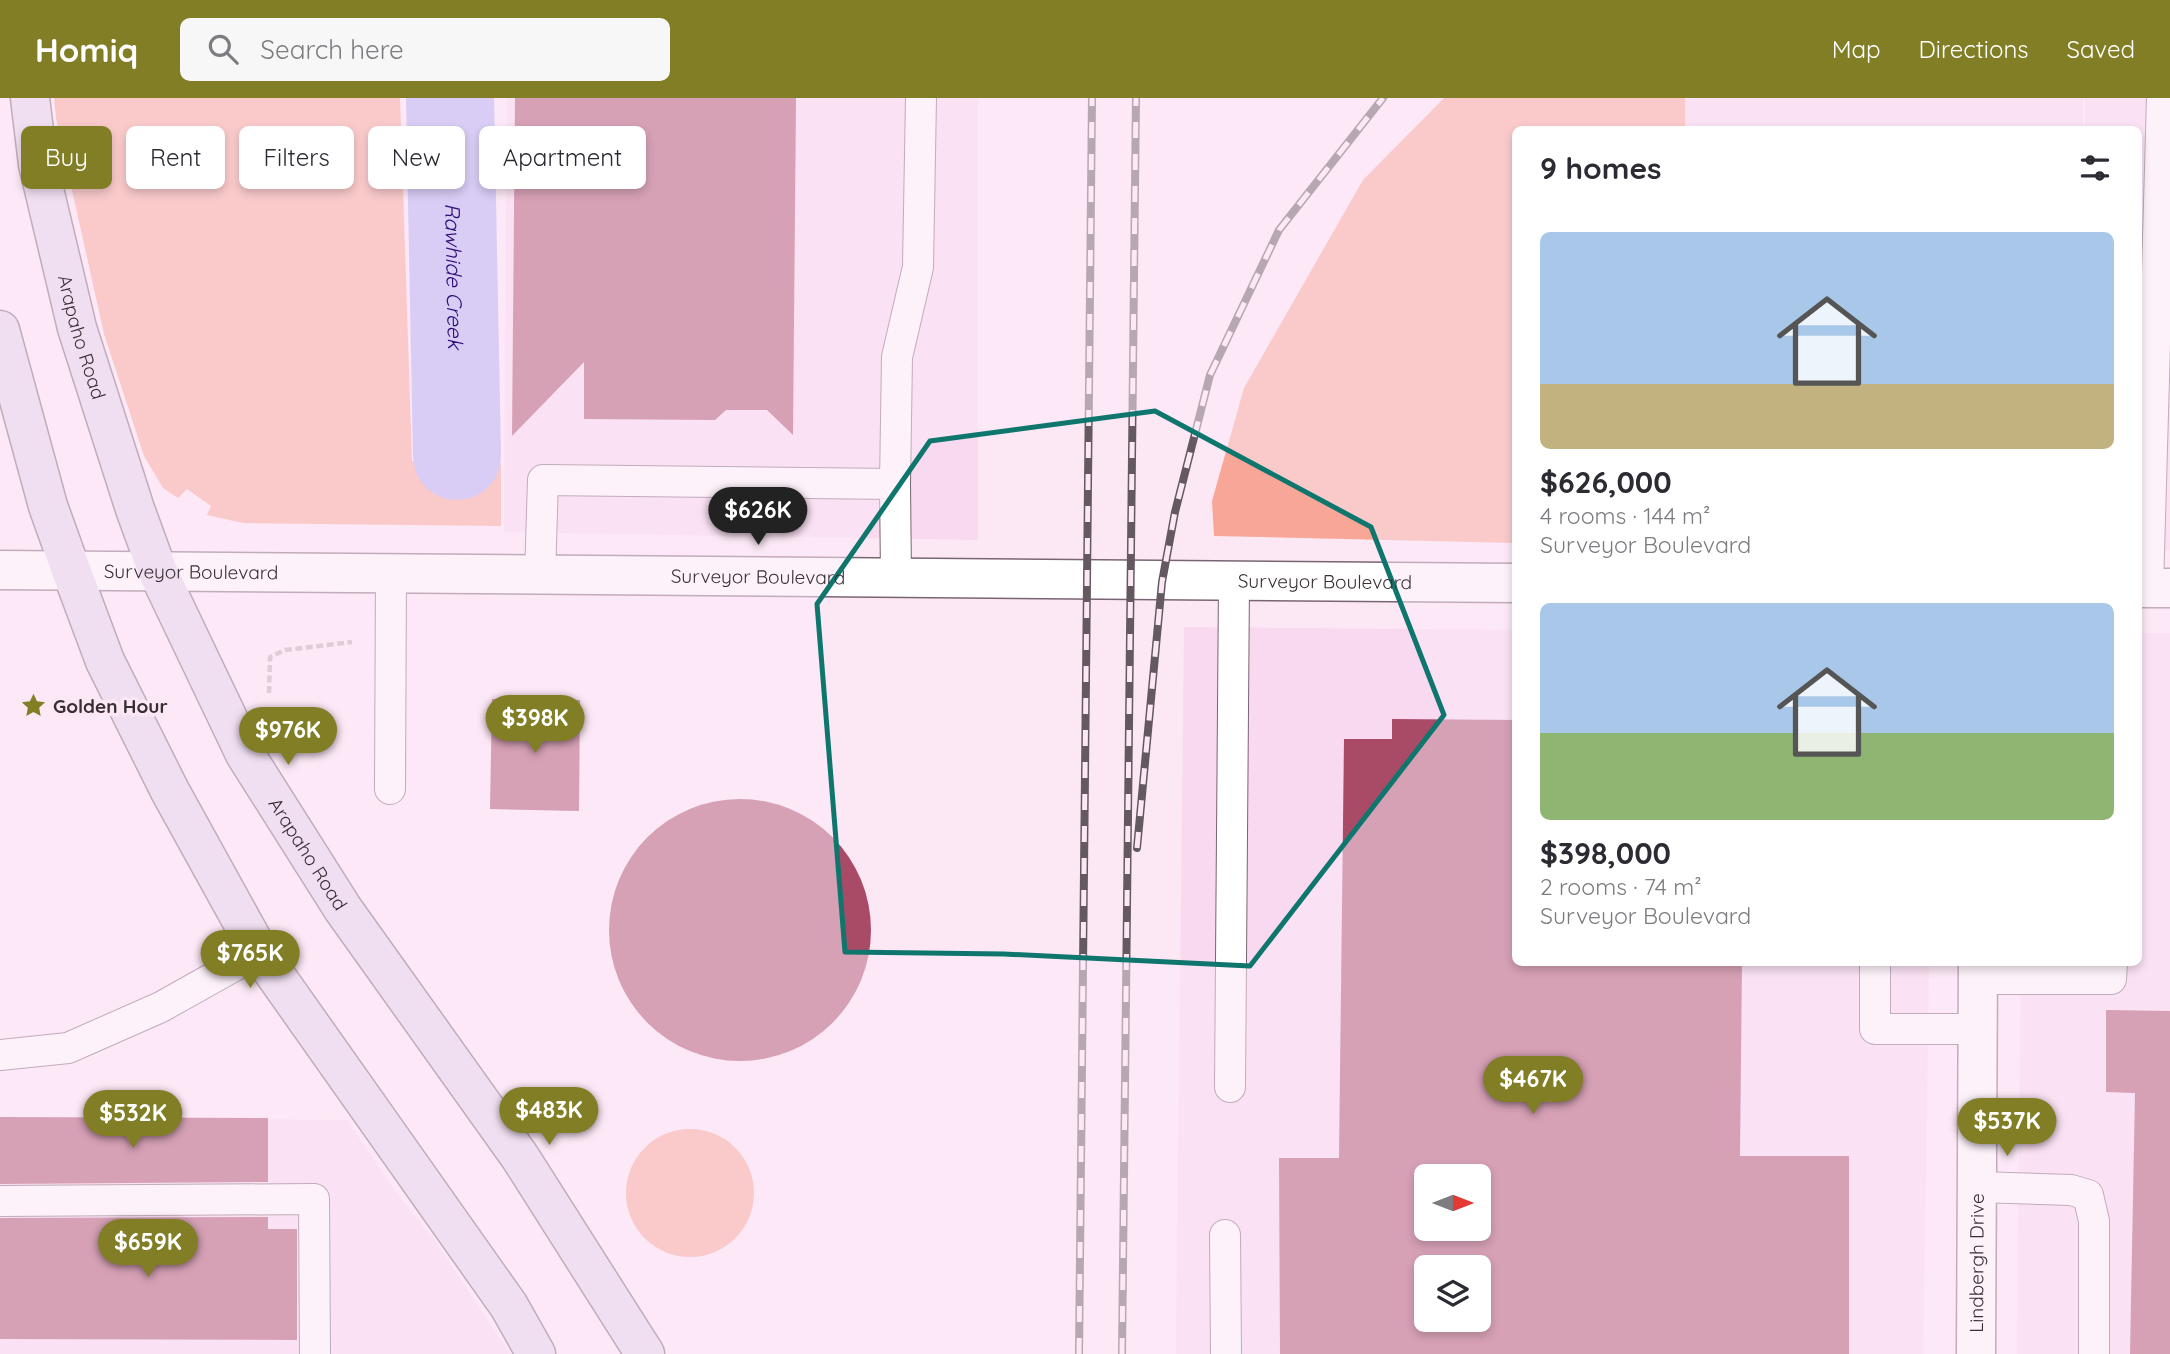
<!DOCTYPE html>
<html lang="en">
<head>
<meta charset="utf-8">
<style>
  body { margin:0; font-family:Quicksand,sans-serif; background:#f7f7f7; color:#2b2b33; height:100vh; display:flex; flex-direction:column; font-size:26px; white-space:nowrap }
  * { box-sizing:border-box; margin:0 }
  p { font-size:23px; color:#7c7c81 }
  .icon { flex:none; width:38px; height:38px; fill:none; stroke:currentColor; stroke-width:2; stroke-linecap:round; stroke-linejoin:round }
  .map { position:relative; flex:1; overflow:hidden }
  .side { position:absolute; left:1512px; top:28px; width:630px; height:840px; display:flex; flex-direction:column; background:#fff; border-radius:10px; box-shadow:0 4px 10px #0003 }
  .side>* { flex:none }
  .top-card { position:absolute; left:21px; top:28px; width:665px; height:63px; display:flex; gap:14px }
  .needle { width:46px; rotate:90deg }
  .buttons { position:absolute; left:1414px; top:1066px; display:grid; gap:14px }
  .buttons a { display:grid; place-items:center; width:77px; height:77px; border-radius:10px; background:#fff; box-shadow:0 4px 10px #0003; font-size:35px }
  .price { position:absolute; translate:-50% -60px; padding:0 16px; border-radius:24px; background:#817e26; color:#fff; font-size:23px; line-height:46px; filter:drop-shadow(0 2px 4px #0008) }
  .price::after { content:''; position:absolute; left:50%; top:42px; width:21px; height:16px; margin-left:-10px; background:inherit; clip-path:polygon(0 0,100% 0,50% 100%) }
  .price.selected { background:#222; color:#fff }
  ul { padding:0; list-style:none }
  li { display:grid; align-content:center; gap:14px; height:371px; padding:0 28px }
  li span { display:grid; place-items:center; height:217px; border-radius:10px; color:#555 }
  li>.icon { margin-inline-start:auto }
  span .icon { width:126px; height:126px; fill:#fffc; stroke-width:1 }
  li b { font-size:30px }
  h2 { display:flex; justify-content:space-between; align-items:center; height:84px; padding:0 28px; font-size:30px }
  .chip { padding:0 24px; border-radius:10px; background:#fff; box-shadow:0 4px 10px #0003; font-size:24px; line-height:63px }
  .chip.selected { background:#817e26; color:#fff }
  header { display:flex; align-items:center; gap:42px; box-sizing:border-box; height:98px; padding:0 35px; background:#817e26; color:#fff }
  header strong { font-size:33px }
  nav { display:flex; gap:38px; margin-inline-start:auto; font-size:24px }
  .search { width:490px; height:63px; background:#f7f7f7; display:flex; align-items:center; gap:18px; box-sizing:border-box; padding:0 24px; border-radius:10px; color:#7c7c81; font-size:26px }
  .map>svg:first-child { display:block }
  .built { fill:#f9d9ef; fill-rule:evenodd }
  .green { fill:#f8a698 }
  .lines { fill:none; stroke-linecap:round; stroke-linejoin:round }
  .river { stroke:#b0acf4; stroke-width:88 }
  .building { fill:#a94a66; fill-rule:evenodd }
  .lane-casing { stroke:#7a6473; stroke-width:32 }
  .street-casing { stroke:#7a6473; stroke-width:41 }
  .secondary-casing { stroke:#7a6473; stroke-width:41 }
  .path { stroke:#bdacb7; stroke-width:4.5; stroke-dasharray:7 3.5; stroke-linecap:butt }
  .lane { stroke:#fff; stroke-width:30 }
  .street { stroke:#fff; stroke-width:38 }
  .secondary { stroke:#e2d5e9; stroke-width:38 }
  .rail-casing { stroke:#645961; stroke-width:8 }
  .rail { stroke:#fce8f5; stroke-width:5; stroke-dasharray:16; stroke-linecap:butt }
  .marked { fill:none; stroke:#0f766e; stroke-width:5; stroke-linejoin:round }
  .labels { text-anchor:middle; stroke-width:7; stroke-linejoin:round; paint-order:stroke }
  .street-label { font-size:19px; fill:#382f35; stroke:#fce8f5 }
  .poi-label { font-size:19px; font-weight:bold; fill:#382f35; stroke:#fce8f5; text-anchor:start }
  .water-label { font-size:21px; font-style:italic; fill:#2e0d76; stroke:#fce8f5 }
</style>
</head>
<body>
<header>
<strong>Homiq</strong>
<div class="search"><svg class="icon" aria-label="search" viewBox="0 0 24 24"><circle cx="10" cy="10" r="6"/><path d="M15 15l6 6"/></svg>Search here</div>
<nav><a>Map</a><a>Directions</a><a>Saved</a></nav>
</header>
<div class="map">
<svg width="2170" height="1256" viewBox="0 0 2170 1256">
  <rect width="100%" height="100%" fill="#fce8f5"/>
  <path class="built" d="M 507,0 L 978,0 L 978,442 L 504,434 Z
    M 1685,0 L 2083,0 L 2083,31 L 1685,32 Z
    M 2085,0 L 2170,0 L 2170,452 L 2139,451 L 2138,32 L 2085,32 Z
    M 1184,529 L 1515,532 L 1516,864 L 1929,865 L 1923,1256 L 1176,1256 ZM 1426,1078 L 1479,1078 L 1479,1130 L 1426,1130 ZM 1426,1169 L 1479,1169 L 1479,1222 L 1426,1222 Z
    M 2139,535 L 2170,535 L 2170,1256 L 2017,1256 L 2021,865 L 2138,864 Z
    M 0,1020 L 347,1022 L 397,1096 L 435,1143 L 510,1256 L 0,1256 Z"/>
  <path class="green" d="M 54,0 L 400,0 L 412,363 L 501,366 L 501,428 L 243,425 L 207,417 L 211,408 L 187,391 L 178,400 L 163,390 L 144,358 L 104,236 L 56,20 Z
    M 1444,0 L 1685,0 L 1685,31 L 1516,32 L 1515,445 L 1214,438 L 1212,403 L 1244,290 L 1363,82 Z
    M626 1095a64 64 0 1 1 128 0a64 64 0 1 1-128 0Z"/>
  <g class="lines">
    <path class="river" id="s1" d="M 450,0 L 457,358"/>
  </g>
  <path class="building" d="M 515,0 L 796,0 L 793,337 L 767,312 L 726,312 L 715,322 L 584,321 L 584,264 L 512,338 Z
    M 492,601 L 580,602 L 579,713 L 490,711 Z
    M 1392,621 L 1516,622 L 1516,864 L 1742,864 L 1740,1058 L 1849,1058 L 1849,1256 L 1280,1256 L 1279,1060 L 1339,1060 L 1344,641 L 1392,641 ZM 1426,1078 L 1479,1078 L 1479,1130 L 1426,1130 ZM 1426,1169 L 1479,1169 L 1479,1222 L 1426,1222 Z
    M609 832a131 131 0 1 1 262 0a131 131 0 1 1-262 0Z
    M 2106,912 L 2170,913 L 2170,1256 L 2130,1256 L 2135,995 L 2106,994 Z
    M 0,1019 L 268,1020 L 268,1084 L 0,1086 Z
    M 268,1119 L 268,1131 L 297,1131 L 297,1242 L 0,1241 L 0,1120 Z"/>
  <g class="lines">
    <defs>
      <path id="lane" d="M 895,386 L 897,259 L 918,169 L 921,0
        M 540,478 L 543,382 L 895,386 L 896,480
        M 2148,490 L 2162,0
        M 390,691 L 391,475
        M 1875,864 L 1875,931 L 1977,931
        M 1978,881 L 2111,881 L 2112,864
        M 0,957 L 68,950 L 161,909 L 259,854
        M 1230,989 L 1234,484
        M 1978,1089 L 2071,1092 L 2088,1097 L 2094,1123 L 2094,1256
        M 0,1103 L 314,1101 L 315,1256
        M 1225,1137 L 1226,1256"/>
      <g id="street">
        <path id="s2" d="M 0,472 L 1516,485"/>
        <path d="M 2138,490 L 2170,490"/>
        <path id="s3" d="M 1976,1256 L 1978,864"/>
      </g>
      <g id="secondary">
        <path id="s4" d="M 30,0 L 38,66 L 77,230 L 135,411 L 158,474 L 245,656 L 343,811 L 520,1059 L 645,1256"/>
        <path d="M 0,232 L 48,408 L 71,472 L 105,563 L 170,693 L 259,854 L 509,1208 L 536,1256"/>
      </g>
    </defs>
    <use href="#lane" class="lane-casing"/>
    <use href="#street" class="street-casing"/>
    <use href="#secondary" class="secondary-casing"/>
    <path class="path" d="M 269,595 L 270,559 L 285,552 L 352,544"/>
    <use href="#lane" class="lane"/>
    <use href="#street" class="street"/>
    <use href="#secondary" class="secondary"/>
    <defs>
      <path id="rail" d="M 1137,750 L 1162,484 L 1175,414 L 1210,277 L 1279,132 L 1383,0
        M 1079,1256 L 1092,0
        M 1122,1256 L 1136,0"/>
    </defs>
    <use href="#rail" class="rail-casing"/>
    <use href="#rail" class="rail"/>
  </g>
  <path d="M0 0H2170V1256H0ZM 1155,313 L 1371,429 L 1444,617 L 1250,868 L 1004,856 L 845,854 L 817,506 L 930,343 Z" fill="#fce8f5" fill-opacity=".55" fill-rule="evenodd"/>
  <path class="marked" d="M 1155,313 L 1371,429 L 1444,617 L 1250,868 L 1004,856 L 845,854 L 817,506 L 930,343 Z"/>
  <defs>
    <symbol id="sight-bare" viewBox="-9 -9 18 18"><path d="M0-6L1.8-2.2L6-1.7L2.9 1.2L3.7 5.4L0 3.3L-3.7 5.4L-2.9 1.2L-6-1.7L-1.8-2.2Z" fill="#817e26" stroke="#fce8f5" stroke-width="2.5" paint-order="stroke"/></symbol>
  </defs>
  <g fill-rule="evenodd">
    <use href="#sight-bare" x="16" y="590" width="35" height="35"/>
  </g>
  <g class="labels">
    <g class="street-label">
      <text dy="7" stroke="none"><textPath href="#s4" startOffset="245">Arapaho Road</textPath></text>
      <text dy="7" stroke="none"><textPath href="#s2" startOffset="191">Surveyor Boulevard</textPath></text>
      <text dy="7" stroke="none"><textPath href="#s2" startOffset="758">Surveyor Boulevard</textPath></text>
      <text dy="7" stroke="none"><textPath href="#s2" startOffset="1325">Surveyor Boulevard</textPath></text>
      <text dy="7" stroke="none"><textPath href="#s4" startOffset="812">Arapaho Road</textPath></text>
      <text dy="7" stroke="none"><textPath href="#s3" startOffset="91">Lindbergh Drive</textPath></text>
    </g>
    <g class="poi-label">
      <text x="53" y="615">Golden Hour</text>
    </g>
    <g class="water-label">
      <text dy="7" stroke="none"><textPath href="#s1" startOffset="178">Rawhide Creek</textPath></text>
    </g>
  </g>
</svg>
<div class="buttons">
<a><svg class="needle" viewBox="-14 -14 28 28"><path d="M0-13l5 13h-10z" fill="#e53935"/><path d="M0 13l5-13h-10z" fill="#7c7c81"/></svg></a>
<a><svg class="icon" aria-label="layers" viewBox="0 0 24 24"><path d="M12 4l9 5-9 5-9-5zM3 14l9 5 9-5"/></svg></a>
</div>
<b class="price selected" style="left:758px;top:449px">$626K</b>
<b class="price" style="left:535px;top:657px">$398K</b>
<b class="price" style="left:288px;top:669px">$976K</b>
<b class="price" style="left:250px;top:892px">$765K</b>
<b class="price" style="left:1533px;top:1018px">$467K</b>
<b class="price" style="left:549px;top:1049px">$483K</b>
<b class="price" style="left:133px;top:1052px">$532K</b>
<b class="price" style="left:2007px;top:1060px">$537K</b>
<b class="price" style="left:148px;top:1181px">$659K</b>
<div class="top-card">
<a class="chip selected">Buy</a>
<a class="chip">Rent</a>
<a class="chip">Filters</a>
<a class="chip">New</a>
<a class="chip">Apartment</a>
</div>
<section class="side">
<h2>9 homes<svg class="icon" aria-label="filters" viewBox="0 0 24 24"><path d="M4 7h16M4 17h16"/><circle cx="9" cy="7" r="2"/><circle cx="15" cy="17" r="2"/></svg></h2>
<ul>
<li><span style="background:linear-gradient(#a9c7e8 70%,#c2b280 0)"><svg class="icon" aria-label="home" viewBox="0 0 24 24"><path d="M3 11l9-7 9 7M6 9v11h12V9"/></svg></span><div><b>$626,000</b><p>4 rooms · 144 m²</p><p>Surveyor Boulevard</p></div></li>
<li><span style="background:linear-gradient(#a9c7e8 60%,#8fb573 0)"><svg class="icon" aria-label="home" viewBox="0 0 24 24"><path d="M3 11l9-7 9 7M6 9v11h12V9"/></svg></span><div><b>$398,000</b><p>2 rooms · 74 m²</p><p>Surveyor Boulevard</p></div></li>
</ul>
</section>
</div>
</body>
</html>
